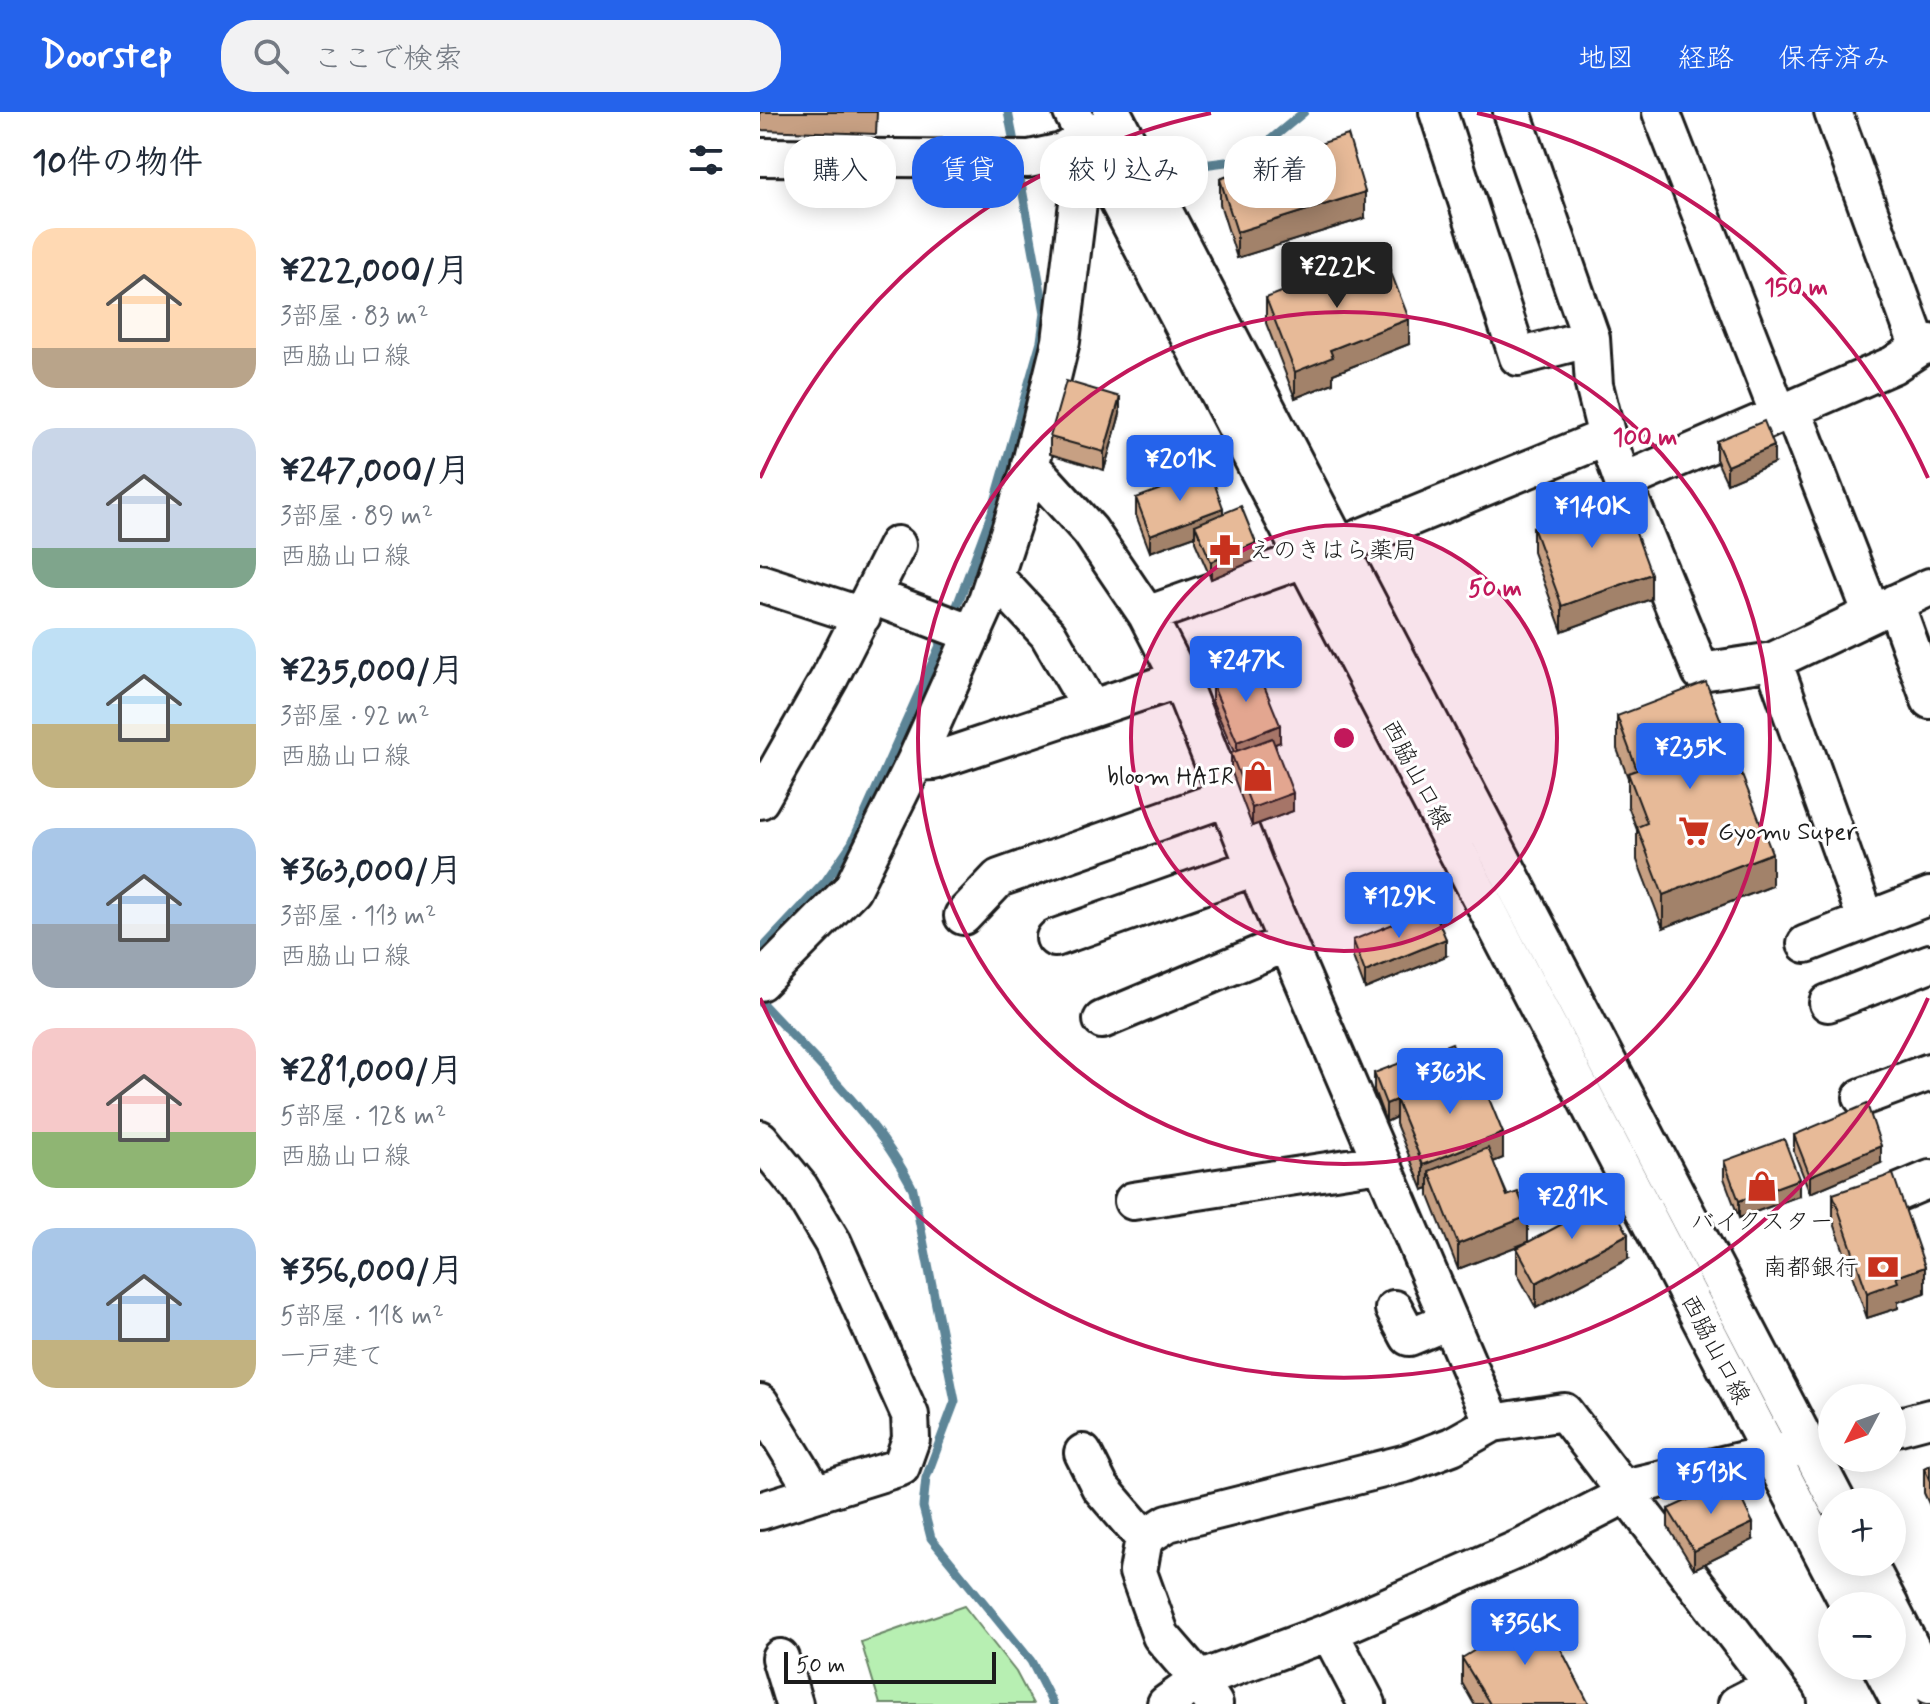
<!DOCTYPE html>
<html lang="ja">
<head>
<meta charset="utf-8">
<style>
  body { margin:0; font-family:Mynerve,"Klee One",sans-serif; background:#f2f2f3; color:#1f2937; height:100vh; display:flex; flex-direction:column; font-size:30px; white-space:nowrap }
  * { box-sizing:border-box; margin:0 }
  p { font-size:26px; color:#747a83 }
  .icon { flex:none; width:44px; height:44px; fill:none; stroke:currentColor; stroke-width:2; stroke-linecap:round; stroke-linejoin:round }
  .map { position:relative; flex:1; overflow:hidden }
  .sheet { display:flex; flex-direction:column; background:#fff; width:760px }
  .sheet>* { flex:none }
  .guide { position:absolute; left:24px; top:24px; width:760px; height:72px; display:flex; gap:16px }
  .needle { width:52px; rotate:229deg }
  .controls { position:absolute; left:1058px; top:1272px; display:grid; gap:16px }
  .controls a { display:grid; place-items:center; width:88px; height:88px; border-radius:50%; background:#fff; box-shadow:0 4px 20px #0003; font-size:40px }
  .scale { position:absolute; left:24px; bottom:20px; width:212px; box-sizing:border-box; padding-left:8px; border:4px solid #1c1c1c; border-top:0; font-size:22px; line-height:28px; white-space:nowrap; color:#1c1c1c; -webkit-text-stroke:6px #fff; paint-order:stroke }
  .price { position:absolute; translate:-50% -68px; padding:0 18px; border-radius:8px; background:#2563eb; color:#fff; font-size:26px; line-height:52px; filter:drop-shadow(0 2px 4px #0008) }
  .price::after { content:''; position:absolute; left:50%; top:48px; width:24px; height:18px; margin-left:-12px; background:inherit; clip-path:polygon(0 0,100% 0,50% 100%) }
  .price.on { background:#222; color:#fff }
  ul { padding:0; list-style:none }
  li { display:flex; align-items:center; gap:24px; height:200px; padding:0 32px }
  li span { display:grid; place-items:center; flex:none; width:224px; height:160px; border-radius:24px; color:#555 }
  li>.icon { margin-inline-start:auto }
  span .icon { width:96px; height:96px; fill:#fffc; stroke-width:1 }
  li b { font-size:34px }
  h2 { display:flex; justify-content:space-between; align-items:center; height:96px; padding:0 32px; font-size:34px }
  .pill { padding:0 28px; border-radius:32px; background:#fff; box-shadow:0 4px 20px #0003; font-size:28px; line-height:72px }
  .pill.on { background:#2563eb; color:#fff }
  header { display:flex; align-items:center; gap:48px; box-sizing:border-box; height:112px; padding:0 40px; background:#2563eb; color:#fff }
  header strong { font-size:38px }
  nav { display:flex; gap:44px; margin-inline-start:auto; font-size:28px }
  .search { width:560px; height:72px; background:#f2f2f3; display:flex; align-items:center; gap:20px; box-sizing:border-box; padding:0 28px; border-radius:32px; color:#747a83; font-size:30px }
  main { display:flex; flex:1; min-height:0 }
  .map>svg:first-child { display:block }
  .green { fill:#b7efb2; stroke:#6a8667; stroke-width:2 }
  .lines { fill:none; stroke-linecap:round; stroke-linejoin:round }
  .stream { stroke:#5d8597; stroke-width:9 }
  .minor-casing { stroke:#1c1c1c; stroke-width:42 }
  .minor { stroke:#fff; stroke-width:36 }
  .wall { fill:#c7a083; stroke:#1c1c1c; stroke-width:2 }
  .shaded-wall { fill:#a2826a; stroke:#1c1c1c; stroke-width:2 }
  .building { fill:#e7ba98; stroke:#1c1c1c; stroke-width:2 }
  .ring { fill:none; stroke:#c2185b; stroke-width:4 }
  .labels { text-anchor:middle; stroke-width:6; stroke-linejoin:round; paint-order:stroke }
  .poi-label { font-size:24px; fill:#1c1c1c; stroke:#fff; text-anchor:start }
  .street-label { font-size:24px; fill:#1c1c1c; stroke:#fff }
  .centre { fill:#c2185b; stroke:#fff; stroke-width:4 }
  .ring-label { font-size:24px; text-anchor:middle; font-weight:bold; fill:#c2185b; stroke:#fff; stroke-width:6; stroke-linejoin:round; paint-order:stroke }
</style>
</head>
<body>
<header>
<strong>Doorstep</strong>
<div class="search"><svg class="icon" aria-label="search" viewBox="0 0 24 24"><circle cx="10" cy="10" r="6"/><path d="M15 15l6 6"/></svg>ここで検索</div>
<nav><a>地図</a><a>経路</a><a>保存済み</a></nav>
</header>
<main>
<section class="sheet">
<h2>10件の物件<svg class="icon" aria-label="filters" viewBox="0 0 24 24"><path d="M4 7h16M4 17h16"/><circle cx="9" cy="7" r="2"/><circle cx="15" cy="17" r="2"/></svg></h2>
<ul>
<li><span style="background:linear-gradient(#ffd9b3 75%,#b9a48a 0)"><svg class="icon" aria-label="home" viewBox="0 0 24 24"><path d="M3 11l9-7 9 7M6 9v11h12V9"/></svg></span><div><b>¥222,000/月</b><p>3部屋 · 83 m²</p><p>西脇山口線</p></div></li>
<li><span style="background:linear-gradient(#c9d6e8 75%,#7fa58c 0)"><svg class="icon" aria-label="home" viewBox="0 0 24 24"><path d="M3 11l9-7 9 7M6 9v11h12V9"/></svg></span><div><b>¥247,000/月</b><p>3部屋 · 89 m²</p><p>西脇山口線</p></div></li>
<li><span style="background:linear-gradient(#bfe0f5 60%,#c2b280 0)"><svg class="icon" aria-label="home" viewBox="0 0 24 24"><path d="M3 11l9-7 9 7M6 9v11h12V9"/></svg></span><div><b>¥235,000/月</b><p>3部屋 · 92 m²</p><p>西脇山口線</p></div></li>
<li><span style="background:linear-gradient(#a9c7e8 60%,#9aa5b1 0)"><svg class="icon" aria-label="home" viewBox="0 0 24 24"><path d="M3 11l9-7 9 7M6 9v11h12V9"/></svg></span><div><b>¥363,000/月</b><p>3部屋 · 113 m²</p><p>西脇山口線</p></div></li>
<li><span style="background:linear-gradient(#f6c9c9 65%,#8fb573 0)"><svg class="icon" aria-label="home" viewBox="0 0 24 24"><path d="M3 11l9-7 9 7M6 9v11h12V9"/></svg></span><div><b>¥281,000/月</b><p>5部屋 · 128 m²</p><p>西脇山口線</p></div></li>
<li><span style="background:linear-gradient(#a9c7e8 70%,#c2b280 0)"><svg class="icon" aria-label="home" viewBox="0 0 24 24"><path d="M3 11l9-7 9 7M6 9v11h12V9"/></svg></span><div><b>¥356,000/月</b><p>5部屋 · 118 m²</p><p>一戸建て</p></div></li>
</ul>
</section>
<div class="map">
<svg width="1170" height="1592" viewBox="0 0 1170 1592">
  <rect width="100%" height="100%" fill="#fff"/>
  <filter id="ink" filterUnits="userSpaceOnUse"><feTurbulence type="fractalNoise" baseFrequency=".0125" numOctaves="2"/><feDisplacementMap in="SourceGraphic" scale="16" xChannelSelector="R" yChannelSelector="G"/><feConvolveMatrix kernelMatrix="1 2 1 2 8 2 1 2 1" color-interpolation-filters="sRGB"/></filter>
  <g filter="url(#ink)">
    <path class="green" d="M 204,1494 L 256,1560 L 273,1592 L 120,1592 L 101,1530 Z"/>
    <g class="lines">
      <path class="stream" d="M 248,0 L 256,40
        M 425,39 L 435,54 L 481,48
        M 497,39 L 544,0
        M 192,507 L 232,400 L 281,229 L 285,201 L 258,55
        M 0,839 L 65,770 L 92,731 L 186,520
        M 0,889 C 54,948 117,1005 153,1077 L 195,1289 L 166,1366 L 163,1395 L 171,1426 L 271,1549 L 293,1592"/>
      <defs>
        <path id="minor" d="M 312,0 L 1090,1494
          M 352,0 L 1077,1390
          M 678,0 L 758,245 L 831,226
          M 752,0 L 831,226 L 834,273 L 847,325
          M 901,0 L 1019,303
          M 1073,0 L 1159,236 L 1170,231
          M 0,45 L 269,47 L 302,40 L 343,16
          M 1032,297 L 1133,253 L 1159,236
          M 270,353 L 330,419 L 387,503 L 420,567 L 495,755 L 733,1311
          M 863,370 L 941,560 L 1013,549 L 1112,502
          M 235,465 L 288,522 L 331,596
          M 0,471 L 102,504
          M 112,484 L 213,522
          M 1135,491 L 1170,588
          M 387,503 L 580,434 L 847,325 L 863,370 L 1032,297 L 1112,502 L 1170,475
          M 1013,549 L 1101,793
          M 155,650 L 174,649 L 420,567
          M 0,688 L 70,565 L 137,433
          M 203,804 L 239,766 L 466,686
          M 295,826 L 495,755
          M 1046,832 L 1170,784
          M 0,870 L 92,777 L 155,650 L 225,494 L 268,363 L 301,229 L 326,26
          M 1068,891 L 1170,851
          M 342,908 L 527,831
          M 1102,985 L 1170,960
          M 0,1027 L 40,1076 L 73,1131 L 150,1303 L 151,1327 L 141,1355 L 0,1399
          M 1139,1080 L 1170,1067
          M 373,1089 L 620,1051
          M 634,1197 L 649,1225 L 688,1209
          M 0,1291 L 55,1381
          M 1132,1316 L 1170,1306
          M 323,1341 L 340,1375 L 384,1426 L 408,1411 L 647,1351 L 692,1334 L 733,1311 L 804,1300 L 1028,1592
          M 384,1426 L 378,1460 L 401,1524 L 439,1568 L 454,1592
          M 1107,1450 L 1130,1494
          M 1132,1499 L 1170,1573
          M 569,1520 L 607,1592
          M 20,1546 L 34,1592
          M 1121,1554 L 1141,1592
          M 406,1592 L 439,1568 L 569,1520 L 763,1435 L 851,1390 L 864,1376 L 1031,1337
          M 977,1592 L 1012,1574"/>
      </defs>
      <use href="#minor" class="minor-casing"/>
      <use href="#minor" class="minor"/>
    </g>
    <path class="wall" d="M 0,0 L 117,0 L 116,22 L 0,18 Z
      M 484,40 L 528,42 L 605,106 L 477,146 L 460,92 L 460,67 L 471,63 L 471,51 L 484,47 Z
      M 506,186 L 649,232 L 573,262 L 573,271 L 535,286 L 506,211 Z
      M 360,302 L 344,358 L 290,342 L 290,325 Z
      M 956,329 L 1014,351 L 967,371 L 956,347 Z
      M 376,386 L 463,401 L 496,448 L 451,467 L 435,430 L 435,424 L 390,440 L 376,403 Z
      M 773,415 L 891,487 L 802,519 L 773,440 Z
      M 452,572 L 520,630 L 515,632 L 533,699 L 492,714 L 471,658 L 471,641 L 474,640 L 452,589 Z
      M 857,604 L 1012,774 L 903,816 L 877,748 L 877,718 L 868,694 L 868,666 L 857,637 Z
      M 593,828 L 686,844 L 605,877 L 593,845 Z
      M 703,960 L 743,1046 L 733,1050 L 768,1130 L 698,1157 L 669,1084 L 669,1076 L 663,1078 L 636,1012 L 636,1005 L 626,1010 L 614,978 L 614,961 Z
      M 1034,1023 L 1121,1051 L 1050,1081 L 1034,1040 Z
      M 964,1049 L 1039,1084 L 979,1106 L 964,1066 Z
      M 1073,1082 L 1165,1181 L 1138,1190 L 1138,1196 L 1107,1206 L 1073,1108 Z
      M 757,1136 L 868,1147 L 776,1196 L 757,1161 Z
      M 1170,1353 L 1170,1394 L 1164,1381 L 1164,1356 Z
      M 908,1397 L 993,1428 L 934,1457 L 908,1415 Z
      M 702,1546 L 829,1592 L 714,1592 L 702,1571 Z"/>
    <path class="shaded-wall" d="M 605,80 L 605,106 L 477,146 L 477,120 Z
      M 649,207 L 649,232 L 573,262 L 573,271 L 535,286 L 535,260 L 570,238 Z
      M 360,285 L 360,302 L 344,358 L 344,340 Z
      M 1014,334 L 1014,351 L 967,371 L 967,354 Z
      M 463,396 L 463,413 L 435,413 L 435,424 L 390,440 L 390,423 Z
      M 496,431 L 496,448 L 451,467 L 451,450 Z
      M 891,462 L 891,487 L 802,519 L 802,494 Z
      M 520,613 L 520,630 L 477,648 L 477,630 Z
      M 533,681 L 533,699 L 492,714 L 492,696 Z
      M 1012,741 L 1012,774 L 903,816 L 903,783 Z
      M 686,827 L 686,844 L 605,877 L 605,860 Z
      M 636,988 L 636,1005 L 626,1010 L 626,992 Z
      M 743,1021 L 743,1046 L 675,1073 L 669,1059 L 669,1076 L 663,1078 L 663,1053 Z
      M 1121,1034 L 1121,1051 L 1050,1081 L 1050,1064 Z
      M 1039,1067 L 1039,1084 L 979,1106 L 979,1089 Z
      M 768,1104 L 768,1130 L 698,1157 L 698,1132 Z
      M 868,1122 L 868,1147 L 776,1196 L 776,1171 Z
      M 1165,1155 L 1165,1181 L 1138,1190 L 1138,1196 L 1107,1206 L 1107,1181 L 1136,1165 Z
      M 993,1411 L 993,1428 L 934,1457 L 934,1439 Z"/>
    <path class="building" d="M 588,23 L 605,80 L 477,120 L 460,67 L 474,62 L 471,51 L 486,46 L 484,40 L 524,28 L 528,42 Z
      M 623,140 L 649,207 L 570,238 L 573,245 L 535,260 L 506,186 Z
      M 306,269 L 360,285 L 344,340 L 290,325 Z
      M 1004,309 L 1014,334 L 967,354 L 956,329 Z
      M 450,359 L 463,396 L 390,423 L 376,386 Z
      M 862,383 L 891,462 L 802,494 L 773,415 Z
      M 481,394 L 496,431 L 451,450 L 435,413 Z
      M 496,554 L 520,613 L 477,630 L 452,572 Z
      M 946,570 L 1012,741 L 903,783 L 877,715 L 887,711 L 868,661 L 877,658 L 857,604 Z
      M 512,626 L 533,681 L 492,696 L 471,641 Z
      M 673,796 L 686,827 L 605,860 L 593,828 Z
      M 692,931 L 703,960 L 626,992 L 614,961 Z
      M 716,955 L 743,1021 L 663,1053 L 636,987 Z
      M 1107,992 L 1121,1034 L 1050,1064 L 1034,1023 Z
      M 1024,1027 L 1039,1067 L 979,1089 L 964,1049 Z
      M 728,1036 L 747,1084 L 758,1080 L 768,1104 L 698,1132 L 669,1059 Z
      M 1133,1062 L 1165,1155 L 1136,1165 L 1138,1170 L 1107,1181 L 1073,1082 Z
      M 849,1087 L 868,1122 L 776,1171 L 757,1136 Z
      M 1170,1353 L 1170,1369 L 1164,1356 Z
      M 972,1368 L 993,1411 L 934,1439 L 908,1397 Z
      M 781,1498 L 829,1592 L 730,1592 L 702,1546 Z"/>
  </g>
  <circle cx="584" cy="626" r="213" fill="#c2185b" fill-opacity=".12"/>
  <g class="ring">
    <circle cx="584" cy="626" r="213"/>
    <circle cx="584" cy="626" r="426"/>
    <path d="M1168 886A639 639 0 0 1 0 886M0 366A639 639 0 0 1 451 1M717 1A639 639 0 0 1 1168 366"/>
  </g>
  <defs>
    <symbol id="pharmacy-bare" viewBox="-9 -9 18 18"><path d="M-2-6h4v4h4v4h-4v4h-4v-4h-4v-4h4Z" fill="#c8321e" stroke="#fff" stroke-width="2.5" paint-order="stroke"/></symbol>
    <symbol id="shop-bare" viewBox="-9 -9 18 18"><path d="M-5-2.5h2.3a2.7 3.5 0 0 1 5.4 0H5L5.5 6h-11ZM-1.5-2.5h3a1.5 2.3 0 0 0-3 0Z" fill="#c8321e" stroke="#fff" stroke-width="2.5" paint-order="stroke"/></symbol>
    <symbol id="supermarket-bare" viewBox="-9 -9 18 18"><path d="M-6-5.5h2.5l.6 2H6L4.5 2H-2.5L-4.4-4H-6ZM-1.5 3.2a1.3 1.3 0 1 0 .1 0ZM3 3.2a1.3 1.3 0 1 0 .1 0Z" fill="#c8321e" stroke="#fff" stroke-width="2.5" paint-order="stroke"/></symbol>
    <symbol id="bank-bare" viewBox="-9 -9 18 18"><path d="M-6-4H6V4H-6ZM0-2.3a2.3 2.3 0 1 0 0 4.6a2.3 2.3 0 1 0 0-4.6Z" fill="#c8321e" stroke="#fff" stroke-width="2.5" paint-order="stroke"/></symbol>
  </defs>
  <g fill-rule="evenodd">
    <use href="#pharmacy-bare" x="443" y="416" width="44" height="44"/>
    <use href="#shop-bare" x="476" y="642" width="44" height="44"/>
    <use href="#supermarket-bare" x="912" y="697" width="44" height="44"/>
    <use href="#shop-bare" x="980" y="1052" width="44" height="44"/>
    <use href="#bank-bare" x="1101" y="1133" width="44" height="44"/>
  </g>
  <g class="labels">
    <g class="poi-label">
      <text x="489" y="446">えのきはら薬局</text>
      <text x="474" y="672" text-anchor="end">bloom HAIR</text>
      <text x="958" y="727">Gyomu Super</text>
      <text x="1002" y="1117" text-anchor="middle">バイクスター</text>
      <text x="1099" y="1163" text-anchor="end">南都銀行</text>
    </g>
    <g class="street-label">
      <text transform="translate(657 662) rotate(62)" y="8">西脇山口線</text>
      <text transform="translate(956 1237) rotate(62)" y="8">西脇山口線</text>
    </g>
  </g>
  <circle cx="584" cy="626" r="12" class="centre"/>
  <g class="ring-label">
    <text x="1036" y="183">150 m</text>
    <text x="885" y="333">100 m</text>
    <text x="735" y="484">50 m</text>
  </g>
</svg>
<div class="controls">
<a><svg class="needle" viewBox="-14 -14 28 28"><path d="M0-13l5 13h-10z" fill="#e53935"/><path d="M0 13l5-13h-10z" fill="#747a83"/></svg></a>
<a>+</a>
<a>−</a>
</div>
<div class="scale">50 m</div>
<b class="price on" style="left:577px;top:198px">¥222K</b>
<b class="price" style="left:420px;top:391px">¥201K</b>
<b class="price" style="left:832px;top:438px">¥140K</b>
<b class="price" style="left:486px;top:592px">¥247K</b>
<b class="price" style="left:930px;top:679px">¥235K</b>
<b class="price" style="left:639px;top:828px">¥129K</b>
<b class="price" style="left:690px;top:1004px">¥363K</b>
<b class="price" style="left:812px;top:1129px">¥281K</b>
<b class="price" style="left:951px;top:1404px">¥513K</b>
<b class="price" style="left:765px;top:1555px">¥356K</b>
<div class="guide">
<a class="pill">購入</a>
<a class="pill on">賃貸</a>
<a class="pill">絞り込み</a>
<a class="pill">新着</a>
</div>
</div>
</main>
</body>
</html>
